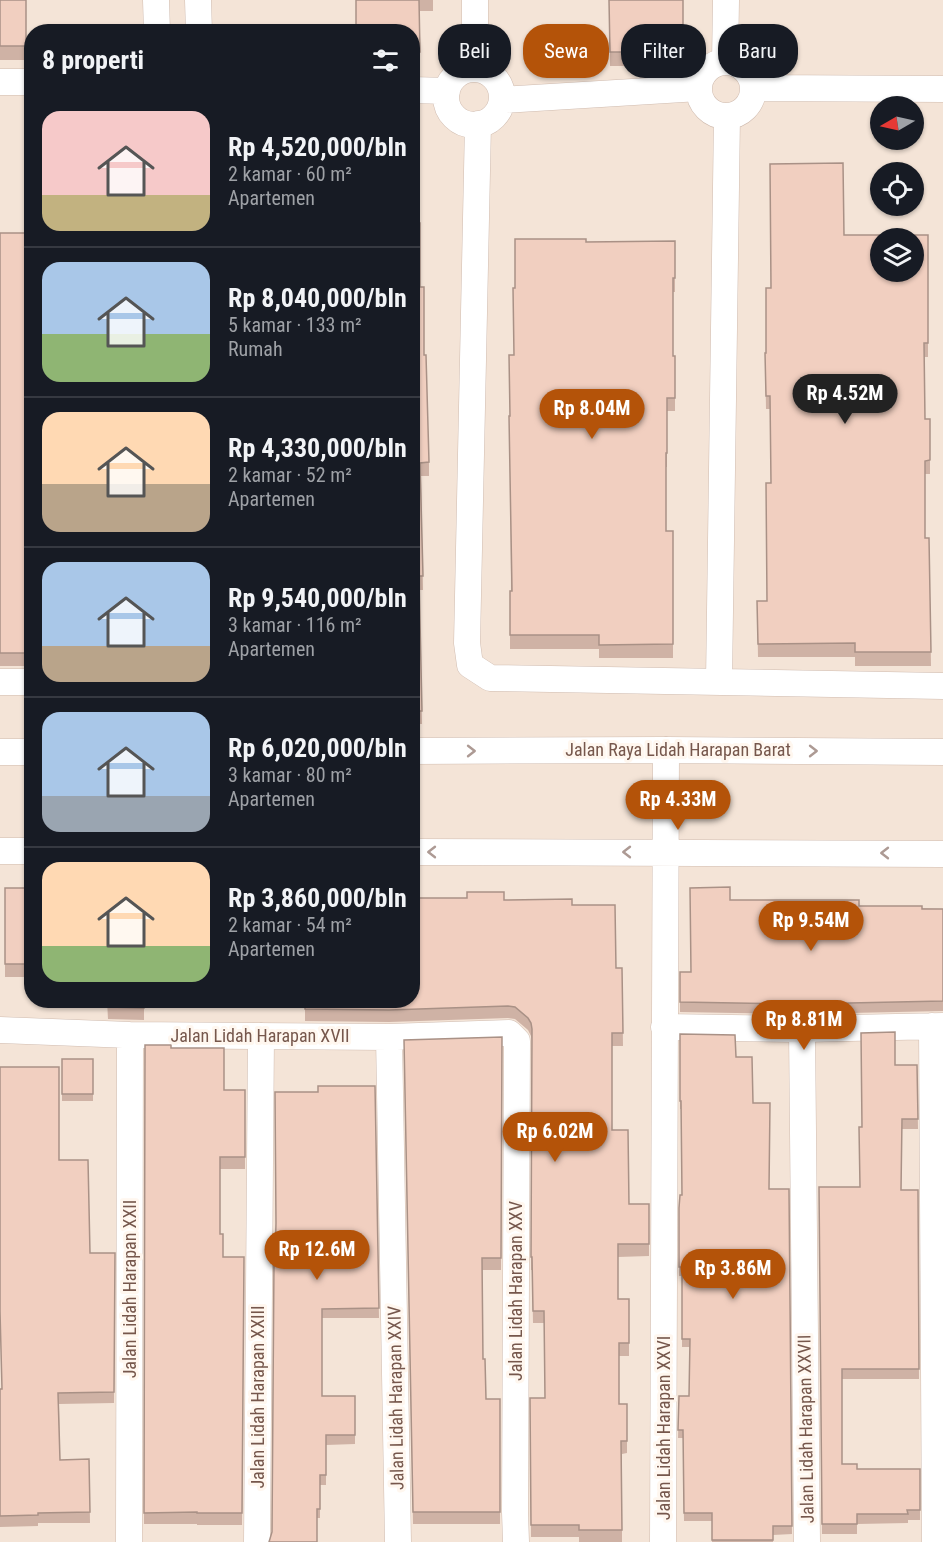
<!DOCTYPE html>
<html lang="id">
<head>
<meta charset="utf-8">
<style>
  body { margin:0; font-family:"Roboto Condensed",sans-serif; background:#242831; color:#f1f3f6; height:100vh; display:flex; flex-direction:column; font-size:22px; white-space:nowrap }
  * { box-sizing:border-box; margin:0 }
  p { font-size:20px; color:#9ea1a6 }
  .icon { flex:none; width:33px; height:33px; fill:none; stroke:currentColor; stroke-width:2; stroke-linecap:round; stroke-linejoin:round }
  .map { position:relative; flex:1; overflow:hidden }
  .sheet { position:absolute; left:24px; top:24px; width:396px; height:984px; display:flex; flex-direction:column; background:#171b24; border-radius:24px; box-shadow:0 2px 4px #0004 }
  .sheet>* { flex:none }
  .guide { position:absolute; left:438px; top:24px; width:414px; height:54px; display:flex; gap:12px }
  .needle { width:39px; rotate:261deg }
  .fabs { position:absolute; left:870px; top:96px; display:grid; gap:12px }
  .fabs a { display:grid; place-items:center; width:54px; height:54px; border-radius:50%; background:#171b24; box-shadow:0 2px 4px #0004; font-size:30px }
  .price { position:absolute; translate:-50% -51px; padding:0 14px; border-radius:21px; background:#b45309; color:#fff; font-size:20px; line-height:39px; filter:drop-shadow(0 2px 3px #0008) }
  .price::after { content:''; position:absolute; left:50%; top:36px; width:18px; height:14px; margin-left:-9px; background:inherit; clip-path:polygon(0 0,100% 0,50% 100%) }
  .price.current { background:#222; color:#fff }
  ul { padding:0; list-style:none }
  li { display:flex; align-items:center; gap:18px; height:150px; padding:0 18px }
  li+li { border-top:2px solid #363941 }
  li span { display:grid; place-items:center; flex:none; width:168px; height:120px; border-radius:18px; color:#555 }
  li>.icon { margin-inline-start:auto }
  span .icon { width:72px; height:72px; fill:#fffc; stroke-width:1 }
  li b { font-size:26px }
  h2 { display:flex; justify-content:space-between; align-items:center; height:72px; padding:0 18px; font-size:26px }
  .tag { padding:0 21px; border-radius:24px; background:#171b24; box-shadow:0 2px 4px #0004; font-size:21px; line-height:54px }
  .tag.current { background:#b45309; color:#fff }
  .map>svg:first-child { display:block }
  .residential { fill:#f4e4d7; fill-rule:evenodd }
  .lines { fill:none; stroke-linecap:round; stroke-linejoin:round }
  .minor-casing { stroke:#d0bcb0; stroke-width:27 }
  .minor { stroke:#fff; stroke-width:26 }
  .wall { fill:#cfb2a5 }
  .building { fill:#f1cfc0; stroke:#a99186; stroke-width:1.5; fill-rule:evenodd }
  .oneway { stroke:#ad9a94 }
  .labels { text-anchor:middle; stroke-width:6; stroke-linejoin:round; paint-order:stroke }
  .street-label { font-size:18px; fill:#76574c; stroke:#fff7ef }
</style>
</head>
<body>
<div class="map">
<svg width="943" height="1542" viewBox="0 0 943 1542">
  <rect width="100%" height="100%" fill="#fcf2e8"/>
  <path class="residential" d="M 0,0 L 943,0 L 943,1542 L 0,1542 ZM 32,32 L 412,32 L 412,1000 L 32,1000 ZM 880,106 L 914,106 L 914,140 L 880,140 ZM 880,172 L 914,172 L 914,206 L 880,206 ZM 880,238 L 914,238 L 914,272 L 880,272 Z"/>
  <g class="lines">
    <defs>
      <path id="minor" d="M 156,0 L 157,32
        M 198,0 L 199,32
        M 475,48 L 475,0
        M 725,62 L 726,0
        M699 89a27 27 0 1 1 54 0a27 27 0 1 1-54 0Z
        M446 97a28 28 0 1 1 56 0a28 28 0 1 1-56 0Z
        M 0,82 L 32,82
        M 753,88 L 943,89
        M 412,90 L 447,91
        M 502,100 L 699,88
        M 478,124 L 467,643 L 470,665 L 490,678 L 943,686
        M 0,682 L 32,682
        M 719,682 L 727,116
        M 412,751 L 666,750 L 943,752
        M 0,752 L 32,752
        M 0,851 L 32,851
        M 412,852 L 943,854
        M 932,1026 L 935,1542
        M 664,1027 L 802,1029 L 943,1026
        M 802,1029 L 807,1542
        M 0,1030 L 130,1035 L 389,1037 L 509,1033 L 517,1041 L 515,1512 L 516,1542
        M 389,1037 L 398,1542
        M 129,1542 L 130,1035
        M 257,1542 L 261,1036
        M 663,1542 L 666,750"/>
    </defs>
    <use href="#minor" class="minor-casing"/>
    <use href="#minor" class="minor"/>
  </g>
  <path class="wall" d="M 0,0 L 26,0 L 26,60 L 0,60 Z
    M 356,0 L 433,0 L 433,11 L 420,11 L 420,65 L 412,65 L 412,32 Z
    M 529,0 L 683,0 L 683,66 L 610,66 L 609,0 Z
    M 412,223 L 420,287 L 429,462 L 429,476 L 421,476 L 423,590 L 419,590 L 422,724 L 412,724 Z
    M 0,233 L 32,233 L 32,666 L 0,666 Z
    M 844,235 L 928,235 L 928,357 L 924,357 L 925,419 L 930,419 L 930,474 L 925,474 L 925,538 L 929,538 L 931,666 L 855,666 L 855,657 L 758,657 L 757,601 L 767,601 L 771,483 L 770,409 L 766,409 L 765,353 L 766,353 L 771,288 Z
    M 675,241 L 675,292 L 673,292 L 673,356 L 675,356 L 675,411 L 667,411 L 667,467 L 666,467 L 666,531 L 673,531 L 673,658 L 599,658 L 599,649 L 510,649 L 510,591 L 511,591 L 510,416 L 514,355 L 515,288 L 586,242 Z
    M 5,888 L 32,888 L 32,977 L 5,977 Z
    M 504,900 L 572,905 L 616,968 L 622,968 L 623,1046 L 612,1046 L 612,1130 L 629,1204 L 649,1204 L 649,1256 L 618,1257 L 618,1299 L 629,1299 L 629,1356 L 619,1356 L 619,1404 L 627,1404 L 627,1453 L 622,1454 L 622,1542 L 579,1542 L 579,1537 L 531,1537 L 530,1398 L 545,1398 L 544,1323 L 533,1323 L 532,1270 L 531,1270 L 532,1041 L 531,1036 L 528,1030 L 515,1019 L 508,1018 L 389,1022 L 305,1021 L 305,1000 Z
    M 730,900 L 859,906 L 943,909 L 943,1011 L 802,1014 L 680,1012 L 680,972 L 691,972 Z
    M 107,1000 L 144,1000 L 144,1020 L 108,1019 Z
    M 680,1034 L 736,1057 L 753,1103 L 769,1189 L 789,1189 L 792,1534 L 773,1535 L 773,1542 L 712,1542 L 712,1521 L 684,1521 L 683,1438 L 678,1438 L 679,1396 L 689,1396 L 690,1347 L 682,1347 L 682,1276 L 679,1276 L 679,1208 L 682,1195 L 681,1109 L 680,1109 Z
    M 502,1037 L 501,1270 L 482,1270 L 483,1359 L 486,1399 L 500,1399 L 500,1524 L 413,1524 L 404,1040 Z
    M 145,1045 L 171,1048 L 224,1090 L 245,1090 L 245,1169 L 220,1169 L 220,1234 L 223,1257 L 244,1257 L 242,1525 L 197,1525 L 197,1524 L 144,1524 Z
    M 62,1059 L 93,1059 L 93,1101 L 62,1101 Z
    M 895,1065 L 917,1065 L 918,1129 L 902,1129 L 901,1190 L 918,1190 L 919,1379 L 842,1379 L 842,1464 L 857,1469 L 920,1469 L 920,1520 L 908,1520 L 908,1523 L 857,1524 L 857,1534 L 822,1534 L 819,1187 L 860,1187 L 862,1127 Z
    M 375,1086 L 379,1318 L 322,1318 L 322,1396 L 355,1396 L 355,1444 L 326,1445 L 326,1485 L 320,1485 L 320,1518 L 317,1518 L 272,1532 L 275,1260 L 318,1092 Z
    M 59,1160 L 90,1253 L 115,1253 L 114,1403 L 59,1404 L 60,1460 L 89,1459 L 90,1523 L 38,1523 L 38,1526 L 0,1527 L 0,1389 L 2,1389 Z"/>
  <path class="building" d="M 0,0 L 26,0 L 26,46 L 0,46 Z
    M 356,0 L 419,0 L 420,52 L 412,52 L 412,32 L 356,32 Z
    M 609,0 L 683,0 L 683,52 L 610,52 Z
    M 843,163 L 844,235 L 928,235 L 928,343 L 924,343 L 925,419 L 930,419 L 930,460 L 925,461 L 925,538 L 929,538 L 931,652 L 855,652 L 855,643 L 758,644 L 757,601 L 767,601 L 766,483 L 771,483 L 770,396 L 766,396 L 765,353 L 766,353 L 766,288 L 771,288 L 770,164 ZM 880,238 L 914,238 L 914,272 L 880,272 Z
    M 412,223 L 420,223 L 420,287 L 424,287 L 424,355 L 426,355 L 429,462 L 420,463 L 423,576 L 419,576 L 422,711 L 412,711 Z
    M 0,233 L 32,233 L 32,653 L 0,653 Z
    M 515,239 L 586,239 L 586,242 L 675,241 L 675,278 L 673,278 L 673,356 L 675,356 L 675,398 L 667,398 L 667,453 L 666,453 L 666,531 L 673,531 L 673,644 L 599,645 L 599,635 L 510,635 L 510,591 L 512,591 L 509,416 L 510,416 L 509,355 L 514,355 L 513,288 L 515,288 Z
    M 730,887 L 730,900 L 859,900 L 859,906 L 922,906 L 922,909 L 943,909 L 943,1001 L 802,1004 L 680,1002 L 680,972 L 691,972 L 690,888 Z
    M 5,888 L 32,888 L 32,964 L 5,964 Z
    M 467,892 L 504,892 L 504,900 L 572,899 L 572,905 L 615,905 L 616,968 L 622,968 L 623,1033 L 612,1033 L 612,1130 L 628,1130 L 629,1204 L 649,1204 L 649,1244 L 618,1244 L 618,1299 L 629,1299 L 629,1343 L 619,1343 L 619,1404 L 627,1404 L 627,1441 L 621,1441 L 622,1530 L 579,1530 L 579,1525 L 531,1525 L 530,1398 L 545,1398 L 544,1311 L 533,1311 L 532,1257 L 531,1257 L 532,1029 L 531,1023 L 528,1018 L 515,1007 L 508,1006 L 389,1010 L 305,1009 L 305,1000 L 412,1000 L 412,898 L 467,898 Z
    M 108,1000 L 144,1000 L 144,1008 L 108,1007 Z
    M 895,1032 L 895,1065 L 917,1065 L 918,1119 L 902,1119 L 901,1190 L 918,1190 L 919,1369 L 842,1369 L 842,1464 L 857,1464 L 857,1469 L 920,1469 L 920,1510 L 907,1510 L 908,1514 L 857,1514 L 857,1524 L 822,1524 L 819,1187 L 860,1187 L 859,1127 L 862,1127 L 861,1033 Z
    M 680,1034 L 735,1035 L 736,1057 L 752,1057 L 753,1103 L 770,1103 L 769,1189 L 789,1189 L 792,1526 L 773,1526 L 773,1540 L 712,1540 L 712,1513 L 684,1513 L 683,1430 L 678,1430 L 679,1396 L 689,1396 L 690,1339 L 682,1339 L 682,1267 L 679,1267 L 679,1208 L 680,1195 L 682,1195 L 681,1101 L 680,1101 Z
    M 502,1037 L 501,1258 L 482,1258 L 483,1359 L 485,1359 L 486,1399 L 500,1399 L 500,1512 L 413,1512 L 404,1040 Z
    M 145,1045 L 171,1045 L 171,1048 L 224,1048 L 224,1090 L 245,1090 L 245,1157 L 220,1157 L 220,1234 L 223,1234 L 223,1257 L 244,1257 L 242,1513 L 197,1513 L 197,1512 L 144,1513 Z
    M 62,1059 L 93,1059 L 93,1094 L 62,1094 Z
    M 0,1067 L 59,1067 L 59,1160 L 88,1160 L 90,1253 L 115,1253 L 114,1392 L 58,1393 L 60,1460 L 89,1459 L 90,1512 L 38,1513 L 38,1515 L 0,1516 L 0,1389 L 2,1389 L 0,1311 Z
    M 318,1086 L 375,1086 L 379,1308 L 322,1309 L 322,1396 L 355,1396 L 355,1435 L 326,1435 L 326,1475 L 320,1475 L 320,1509 L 317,1509 L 317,1542 L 269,1542 L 272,1532 L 274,1260 L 275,1260 L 276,1223 L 275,1092 L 318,1092 Z"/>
  <defs><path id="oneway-chevron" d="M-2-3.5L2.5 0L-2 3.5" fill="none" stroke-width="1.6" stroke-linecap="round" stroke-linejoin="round" transform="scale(1.5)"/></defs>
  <g class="oneway">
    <use href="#oneway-chevron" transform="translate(471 751)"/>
    <use href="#oneway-chevron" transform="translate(813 751)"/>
    <use href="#oneway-chevron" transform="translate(432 852) rotate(-180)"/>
    <use href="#oneway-chevron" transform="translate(627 852) rotate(-180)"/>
    <use href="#oneway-chevron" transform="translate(885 853) rotate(-180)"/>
  </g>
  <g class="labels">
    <g class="street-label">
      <text x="678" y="756">Jalan Raya Lidah Harapan Barat</text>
      <text x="260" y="1042">Jalan Lidah Harapan XVII</text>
      <text transform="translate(130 1289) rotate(-90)" y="6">Jalan Lidah Harapan XXII</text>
      <text transform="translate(516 1291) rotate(-90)" y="6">Jalan Lidah Harapan XXV</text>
      <text transform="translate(258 1397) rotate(-90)" y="6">Jalan Lidah Harapan XXIII</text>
      <text transform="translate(396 1398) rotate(-91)" y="6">Jalan Lidah Harapan XXIV</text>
      <text transform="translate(664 1428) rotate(-90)" y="6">Jalan Lidah Harapan XXVI</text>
      <text transform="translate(806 1429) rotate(-91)" y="6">Jalan Lidah Harapan XXVII</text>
    </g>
  </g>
</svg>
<div class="fabs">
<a><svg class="needle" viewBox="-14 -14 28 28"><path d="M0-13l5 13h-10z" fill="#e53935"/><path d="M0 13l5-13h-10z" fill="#9ea1a6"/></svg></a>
<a><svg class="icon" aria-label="locate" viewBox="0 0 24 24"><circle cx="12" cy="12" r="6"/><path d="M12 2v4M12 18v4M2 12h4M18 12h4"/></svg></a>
<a><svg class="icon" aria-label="layers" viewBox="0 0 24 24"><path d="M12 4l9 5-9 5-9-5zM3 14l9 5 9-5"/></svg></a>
</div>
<b class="price current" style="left:845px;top:425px">Rp 4.52M</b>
<b class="price" style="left:592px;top:440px">Rp 8.04M</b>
<b class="price" style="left:678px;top:831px">Rp 4.33M</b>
<b class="price" style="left:811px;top:952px">Rp 9.54M</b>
<b class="price" style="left:804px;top:1051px">Rp 8.81M</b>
<b class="price" style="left:555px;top:1163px">Rp 6.02M</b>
<b class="price" style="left:317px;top:1281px">Rp 12.6M</b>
<b class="price" style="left:733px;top:1300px">Rp 3.86M</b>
<div class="guide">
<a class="tag">Beli</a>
<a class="tag current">Sewa</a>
<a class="tag">Filter</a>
<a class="tag">Baru</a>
</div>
<section class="sheet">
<h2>8 properti<svg class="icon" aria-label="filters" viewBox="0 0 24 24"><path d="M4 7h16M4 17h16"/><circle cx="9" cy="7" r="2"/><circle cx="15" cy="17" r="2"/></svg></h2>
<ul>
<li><span style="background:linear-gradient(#f6c9c9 70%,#c2b280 0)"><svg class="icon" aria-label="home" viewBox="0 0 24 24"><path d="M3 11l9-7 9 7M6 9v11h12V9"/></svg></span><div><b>Rp 4,520,000/bln</b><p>2 kamar · 60 m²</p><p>Apartemen</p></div></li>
<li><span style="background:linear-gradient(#a9c7e8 60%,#8fb573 0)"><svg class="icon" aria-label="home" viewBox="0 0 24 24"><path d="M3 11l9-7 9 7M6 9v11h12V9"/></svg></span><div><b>Rp 8,040,000/bln</b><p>5 kamar · 133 m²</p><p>Rumah</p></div></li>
<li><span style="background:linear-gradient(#ffd9b3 60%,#b9a48a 0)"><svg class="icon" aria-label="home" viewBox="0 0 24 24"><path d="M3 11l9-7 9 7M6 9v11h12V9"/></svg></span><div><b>Rp 4,330,000/bln</b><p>2 kamar · 52 m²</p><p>Apartemen</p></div></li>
<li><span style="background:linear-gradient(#a9c7e8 70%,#b9a48a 0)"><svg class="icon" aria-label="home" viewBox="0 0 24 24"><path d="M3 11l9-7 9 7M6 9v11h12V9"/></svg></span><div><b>Rp 9,540,000/bln</b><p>3 kamar · 116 m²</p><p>Apartemen</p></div></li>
<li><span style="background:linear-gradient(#a9c7e8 70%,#9aa5b1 0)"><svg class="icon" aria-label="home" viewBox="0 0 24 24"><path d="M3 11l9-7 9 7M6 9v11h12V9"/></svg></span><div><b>Rp 6,020,000/bln</b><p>3 kamar · 80 m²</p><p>Apartemen</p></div></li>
<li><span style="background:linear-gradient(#ffd9b3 70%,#8fb573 0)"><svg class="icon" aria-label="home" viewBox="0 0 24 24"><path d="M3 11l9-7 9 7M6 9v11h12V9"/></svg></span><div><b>Rp 3,860,000/bln</b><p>2 kamar · 54 m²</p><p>Apartemen</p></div></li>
</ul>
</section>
</div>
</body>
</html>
